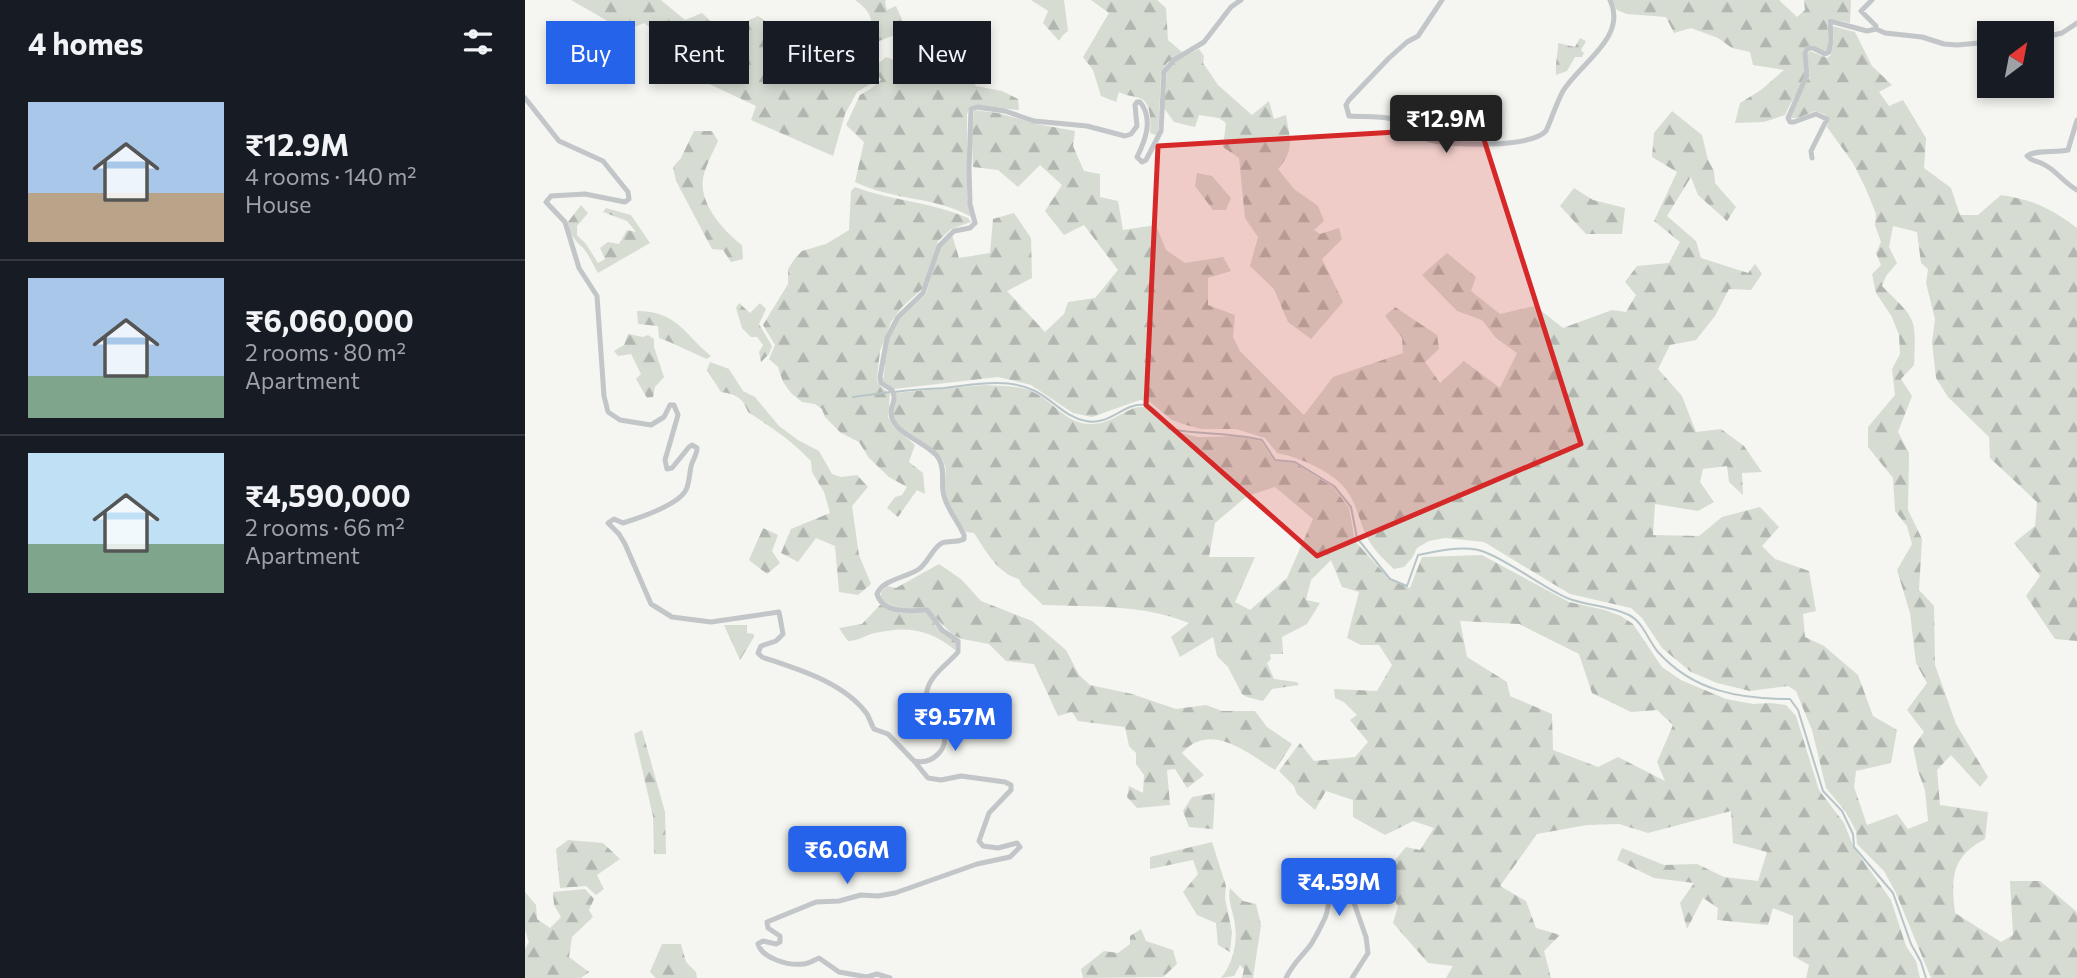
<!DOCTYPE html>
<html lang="en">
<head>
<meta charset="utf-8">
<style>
  body { margin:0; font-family:Commissioner,sans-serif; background:#242831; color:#f1f3f6; height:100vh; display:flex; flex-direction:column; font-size:26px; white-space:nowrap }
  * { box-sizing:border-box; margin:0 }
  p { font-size:23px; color:#9ea1a6 }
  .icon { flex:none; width:38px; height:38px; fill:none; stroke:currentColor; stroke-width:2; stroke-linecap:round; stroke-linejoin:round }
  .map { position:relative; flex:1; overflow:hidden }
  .panel { display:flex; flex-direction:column; background:#171b24; width:525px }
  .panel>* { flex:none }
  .hud { position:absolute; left:21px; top:21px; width:665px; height:63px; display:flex; gap:14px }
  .needle { width:46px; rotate:32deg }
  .controls { position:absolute; left:1452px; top:21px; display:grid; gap:14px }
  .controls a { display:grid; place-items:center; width:77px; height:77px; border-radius:0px; background:#171b24; box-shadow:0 4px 10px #0003; font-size:35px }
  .price { position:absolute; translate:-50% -60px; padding:0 16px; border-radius:7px; background:#2563eb; color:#fff; font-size:23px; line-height:46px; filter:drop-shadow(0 2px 4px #0008) }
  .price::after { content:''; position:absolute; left:50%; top:42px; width:21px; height:16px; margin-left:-10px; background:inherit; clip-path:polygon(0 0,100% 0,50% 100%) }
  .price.active { background:#222; color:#fff }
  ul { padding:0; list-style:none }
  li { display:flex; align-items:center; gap:21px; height:175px; padding:0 28px }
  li+li { border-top:2px solid #363941 }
  li span { display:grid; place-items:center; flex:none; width:196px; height:140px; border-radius:0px; color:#555 }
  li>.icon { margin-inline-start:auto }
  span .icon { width:84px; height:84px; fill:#fffc; stroke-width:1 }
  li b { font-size:30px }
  h2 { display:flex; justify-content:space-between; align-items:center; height:84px; padding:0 28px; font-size:30px }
  .pill { padding:0 24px; border-radius:0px; background:#171b24; box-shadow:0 4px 10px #0003; font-size:24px; line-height:63px }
  .pill.active { background:#2563eb; color:#fff }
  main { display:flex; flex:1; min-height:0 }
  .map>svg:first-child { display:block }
  .forest { fill:url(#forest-firs); fill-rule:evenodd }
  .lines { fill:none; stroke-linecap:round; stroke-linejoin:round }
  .stream { stroke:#b7c5c8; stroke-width:2 }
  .street { stroke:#c2c6c9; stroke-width:5 }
  .marked { fill:#d62828; fill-opacity:0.2; stroke:#d62828; stroke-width:5; stroke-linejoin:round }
</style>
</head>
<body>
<main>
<section class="panel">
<h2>4 homes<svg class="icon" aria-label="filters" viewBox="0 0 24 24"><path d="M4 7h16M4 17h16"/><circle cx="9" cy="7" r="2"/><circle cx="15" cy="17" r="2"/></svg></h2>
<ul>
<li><span style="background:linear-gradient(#a9c7e8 65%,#b9a48a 0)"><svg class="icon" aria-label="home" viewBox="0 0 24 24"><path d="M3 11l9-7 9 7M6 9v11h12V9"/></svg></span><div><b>₹12.9M</b><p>4 rooms · 140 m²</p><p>House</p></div></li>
<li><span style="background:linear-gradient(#a9c7e8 70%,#7fa58c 0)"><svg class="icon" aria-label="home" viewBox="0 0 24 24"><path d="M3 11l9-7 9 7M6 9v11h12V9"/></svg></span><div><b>₹6,060,000</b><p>2 rooms · 80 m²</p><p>Apartment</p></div></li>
<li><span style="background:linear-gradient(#bfe0f5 65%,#7fa58c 0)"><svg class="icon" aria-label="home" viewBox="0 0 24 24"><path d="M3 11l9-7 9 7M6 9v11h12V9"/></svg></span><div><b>₹4,590,000</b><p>2 rooms · 66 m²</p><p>Apartment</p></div></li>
</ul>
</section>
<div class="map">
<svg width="1552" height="978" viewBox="0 0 1552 978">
  <defs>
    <pattern id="forest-firs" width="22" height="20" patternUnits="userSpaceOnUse" patternTransform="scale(1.75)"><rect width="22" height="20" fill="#d6dcd2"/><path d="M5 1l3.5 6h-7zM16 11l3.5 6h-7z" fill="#b1b7b0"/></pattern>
  </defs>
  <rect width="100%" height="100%" fill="#f5f5f1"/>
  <path class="forest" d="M 46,0 L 136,0 L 160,20 L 177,13 L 197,32 L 233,16 L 269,39 L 289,56 L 344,69 L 349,76 L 350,81 L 332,92 L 320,114 L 308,156 L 226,120 L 231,106 L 131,59 L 138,38 L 119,23 L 100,31 Z
    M 330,0 L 361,0 L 360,2 L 362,10 L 371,6 L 386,40 L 367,36 L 354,41 C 342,21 352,15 330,0 Z
    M 506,0 L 539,0 L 543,31 L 538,35 L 534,41 L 518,23 L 523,11 Z
    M 566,0 L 632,0 L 641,8 L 643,40 L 657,52 L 642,63 L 636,75 L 633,136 L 625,133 C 626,124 626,104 617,99 C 611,96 601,96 594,92 L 591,102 L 576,96 L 568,70 L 558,57 L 584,13 Z
    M 1087,0 L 1254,0 L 1272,17 L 1280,10 L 1279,0 L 1326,0 L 1325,23 L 1304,18 L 1302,21 L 1304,48 L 1300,52 L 1288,45 L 1282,46 C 1275,57 1281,62 1280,73 C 1278,86 1265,102 1260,115 L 1239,122 L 1210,123 L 1215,103 L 1236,90 L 1259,70 L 1228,65 L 1225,52 L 1207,48 L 1193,38 L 1166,28 L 1149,33 L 1141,17 L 1102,14 L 1092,10 Z
    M 1307,26 L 1330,32 L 1347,66 L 1367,85 L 1354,92 L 1364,106 L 1378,100 L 1401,138 L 1399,168 L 1426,188 L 1435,215 L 1453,215 L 1476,195 C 1508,200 1525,208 1552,228 L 1552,641 L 1530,639 L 1501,596 L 1515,576 L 1489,543 L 1510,526 L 1512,502 L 1465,458 L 1464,437 L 1423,397 L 1411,378 L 1407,342 L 1410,319 L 1401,283 L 1403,269 L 1396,263 L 1392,232 L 1368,226 L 1364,247 L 1372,263 L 1361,276 L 1357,286 C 1392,321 1391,316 1389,365 L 1376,379 L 1387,396 L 1373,432 L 1384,453 L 1383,510 L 1397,539 L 1394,590 L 1409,606 L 1410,665 L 1431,724 L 1463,777 L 1455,787 L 1426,755 L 1412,770 L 1415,805 L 1463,812 L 1460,839 C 1426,857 1426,878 1430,913 L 1476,942 L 1488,935 L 1485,881 L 1515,881 L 1552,912 L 1552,978 L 1406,978 L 1371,893 L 1359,871 L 1332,844 L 1331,831 L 1321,812 L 1301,788 L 1287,730 L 1271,691 L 1263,686 L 1225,691 L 1192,683 L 1166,672 L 1137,648 L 1117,618 L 1106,608 L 1045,594 L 959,542 L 920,538 L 904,541 L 892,548 L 887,558 L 879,567 L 869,569 C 860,561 851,552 844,541 C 835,525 833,506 822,491 C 809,472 774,457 752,453 L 740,438 L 711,429 L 676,429 L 661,425 L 647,420 L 625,402 L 615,400 L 567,417 L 548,413 L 506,385 L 473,377 L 369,389 L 358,382 L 363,339 L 375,317 L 401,294 L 416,245 L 427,235 L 434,258 L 465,253 L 468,219 L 489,213 L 506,238 L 507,278 L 482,291 L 520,332 L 539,314 L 543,302 L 570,298 L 593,270 L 559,225 L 539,235 L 520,211 L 537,185 L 515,165 L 493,187 L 473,170 L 448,167 L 447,139 L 449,110 L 473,113 L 512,124 L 550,131 L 548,146 L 559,171 L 575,174 L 575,197 L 593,201 L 598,230 L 631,225 L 641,250 L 660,263 L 698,257 L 706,271 L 683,278 L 683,305 L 710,315 L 708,337 L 715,351 L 779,415 L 808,377 L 878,353 L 877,338 L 860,316 L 870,307 L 912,335 L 914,349 L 900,362 L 915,383 L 939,361 L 975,388 L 992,353 L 971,338 L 957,320 L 932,311 L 897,275 L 922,253 L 951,277 L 946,291 L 975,314 L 1010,306 L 1038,328 L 1087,310 L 1101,312 L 1111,295 L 1100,282 L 1112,266 L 1144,263 L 1155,242 L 1129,221 L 1152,172 L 1127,157 L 1129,133 L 1147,111 L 1177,135 L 1183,160 L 1189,171 L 1190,183 L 1211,207 L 1202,221 L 1173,195 L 1166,177 L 1142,216 L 1171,241 L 1176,258 L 1223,273 L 1230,264 L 1237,274 L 1226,290 L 1204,289 L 1190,316 L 1171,340 L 1145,345 L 1133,369 L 1157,396 L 1171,432 L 1196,429 L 1219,446 L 1237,472 L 1217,473 L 1218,495 L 1204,482 L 1202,466 L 1178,469 L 1175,482 L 1189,502 L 1173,511 L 1130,504 L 1128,535 L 1174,536 L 1197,517 L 1235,507 L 1254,527 L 1237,546 L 1250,559 L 1284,571 L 1291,611 L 1278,614 L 1280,637 L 1299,646 L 1333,675 L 1348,716 L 1372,730 L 1366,763 L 1331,771 L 1329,787 L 1342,825 L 1372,814 L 1383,829 L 1403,821 L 1400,790 L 1393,771 L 1388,747 L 1399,732 L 1382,710 L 1402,683 L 1391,663 L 1385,613 L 1372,570 L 1387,544 L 1382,526 L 1370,511 L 1368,478 L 1343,447 L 1343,427 L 1370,395 L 1367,369 L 1375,354 L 1374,335 L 1367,317 L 1351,293 L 1347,274 L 1356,265 L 1351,253 L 1356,242 L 1350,225 L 1351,214 L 1341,189 L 1328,163 L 1302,127 L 1304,118 L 1299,114 L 1290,111 L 1273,118 L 1266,118 L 1265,114 L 1285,75 L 1282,55 L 1285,51 L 1302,58 L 1306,55 L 1309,39 Z
    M 423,37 L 438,67 L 451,86 L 477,91 L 493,99 L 494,110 L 451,105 L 445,107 L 442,114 L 442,199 L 448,218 C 412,196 368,201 330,182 L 339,142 L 321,125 L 335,95 L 347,88 L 356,80 L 349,67 L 361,57 L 371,61 L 376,53 L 371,41 L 389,44 L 395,59 L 403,67 L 413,55 L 412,44 Z
    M 1055,38 L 1061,41 L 1056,50 L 1059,53 L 1057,57 L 1050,57 L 1042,71 L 1031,75 C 1030,63 1033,55 1033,43 L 1050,47 Z
    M 674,49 L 679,56 L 678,63 L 693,85 L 727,115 L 744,101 L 749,119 L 761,115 C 765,139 770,150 753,169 L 769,189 L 793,206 L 799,221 L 789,230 L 795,234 L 814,228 L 817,239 L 797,259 L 818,302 L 786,339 L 763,322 L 749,289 L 725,266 L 733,237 L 720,218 L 714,158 L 698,147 L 701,123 L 694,118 L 674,115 L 670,127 L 649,122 L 639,108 L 642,72 L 651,61 Z
    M 169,131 L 187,131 L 193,141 C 187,155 175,174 178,190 C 181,211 201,233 217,245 L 218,259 L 206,262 L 198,250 L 187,249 L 151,181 L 148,167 L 156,158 Z
    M 672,173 L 687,176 L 706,198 L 701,210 L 688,210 L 670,186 Z
    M 330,187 C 367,201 407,202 443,218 L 446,222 L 426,229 L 413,241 L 398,288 L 376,308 L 366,322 L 355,351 L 352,377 L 353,384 L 365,394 L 363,417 L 368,426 L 390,445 L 384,462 L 398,473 L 400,494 L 392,490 L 373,517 L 362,508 L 370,497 L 377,495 L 382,487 L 364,477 L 344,458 L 334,442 L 316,433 L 300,417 L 297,409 L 290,404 L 277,402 L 266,393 L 258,382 L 253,367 L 244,359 L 250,345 L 238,325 L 263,284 L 263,269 L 271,257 L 277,251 L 301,244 L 324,230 L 326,191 Z
    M 1049,188 L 1068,200 L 1100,208 L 1097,234 L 1061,234 L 1035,206 Z
    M 56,205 L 63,213 L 52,226 L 52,235 L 61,244 L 73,263 L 80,259 L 75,248 L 83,242 L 94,244 L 102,230 L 111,232 L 102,221 L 78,212 L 81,208 L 106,215 L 125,243 L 73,273 C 68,265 64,254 57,247 C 48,238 45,235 43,222 Z
    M 214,303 L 225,313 L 235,303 L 241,309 L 234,324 L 247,346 L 244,354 L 236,362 L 234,352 L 238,345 L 232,337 L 226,337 L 217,328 L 211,308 Z
    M 112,311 C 152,311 159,334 186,356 L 182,359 C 165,352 151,344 134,338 L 133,326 L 113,324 Z
    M 103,334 L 118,337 L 123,335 L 129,339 L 129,347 L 139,377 L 130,387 L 128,397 L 122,398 L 111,379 L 116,374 L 106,354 L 93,356 L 89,351 L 99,345 Z
    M 185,362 L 204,369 L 218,391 L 230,397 L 254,426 L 273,440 L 294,451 L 307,474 L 316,477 L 332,475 L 343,487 L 327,506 L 334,555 L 346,584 L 333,595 L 314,592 L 310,546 L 291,538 L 273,562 L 256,553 L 266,529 L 305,513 L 299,492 L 287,472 L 286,461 C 267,441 246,427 223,412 C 218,398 211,394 196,392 L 182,370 Z
    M 459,385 C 475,386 493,385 508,392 C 527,400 541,424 565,424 C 598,426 615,381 644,430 L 673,437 L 714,436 L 736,441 L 749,461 L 770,463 L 808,487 L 824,508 L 830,541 L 865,580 L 885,588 L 897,557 L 957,555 L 1044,602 L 1080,610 L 1096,616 L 1108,624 L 1137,667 L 1156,680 L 1201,699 L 1228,704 L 1245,703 L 1261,705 L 1271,716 L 1294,790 L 1319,823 L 1329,848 L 1366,900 L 1381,946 L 1391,961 L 1395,978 L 1281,978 L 1284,965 L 1268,956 L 1268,916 L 1248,908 L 1243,925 L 1192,920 L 1193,908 L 1178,898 L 1162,929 L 1155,903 L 1169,883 L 1129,878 L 1092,860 L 1097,848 L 1139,865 L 1172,864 L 1199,877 L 1233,881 L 1242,852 L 1208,843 L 1206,811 L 1123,833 L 1094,824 L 1062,825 L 1012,834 L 975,886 L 1001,901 L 1011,928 L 1035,935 L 1019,951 L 1026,978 L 921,978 L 928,966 L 903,963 L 868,923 L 873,906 L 855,878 L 881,847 L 895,850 L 909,828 L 888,821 L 860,835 L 828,817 L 828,800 L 801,791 L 790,810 L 772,794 L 769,786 L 754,771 L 775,743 L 789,761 L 830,757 L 843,742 L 825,720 L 832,715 L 819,702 L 810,698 L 809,689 L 852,691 L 867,665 L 854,645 L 836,645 L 822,638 L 834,592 L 817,587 L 806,560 L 786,580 L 781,600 L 795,603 L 782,624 L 757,637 L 758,654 L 745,654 L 746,659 L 742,663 L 749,679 L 772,682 L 774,685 L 747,689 L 738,701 L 722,697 L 717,694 L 703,667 L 692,656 L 688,637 L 655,657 L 646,637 L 664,623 C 617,604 568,607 518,605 L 497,585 L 494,579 C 472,573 461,551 449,533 L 441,532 C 432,518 420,504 420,488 C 419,481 422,472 420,466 C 413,442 381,440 369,419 C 364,410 373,402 371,393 ZM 750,487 L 788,519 L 762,578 L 725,610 L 710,602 L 730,557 L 684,557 L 690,523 L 722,496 ZM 935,621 L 994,624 L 1054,654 L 1067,693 L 1106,712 L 1132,710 L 1148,725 L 1132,762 L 1140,781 L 1093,757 L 1073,767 L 1028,750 L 1027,714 L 985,696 L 982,682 L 942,657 Z
    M 238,528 L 253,535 L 247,551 L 255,563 L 242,574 L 224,560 Z
    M 414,564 L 436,579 L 456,601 L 507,621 L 541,650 L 554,675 L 565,685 L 607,694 L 651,709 L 681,705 L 697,711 L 730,711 L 742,727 L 767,744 L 750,770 C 722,753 686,721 657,753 L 679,775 L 662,788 L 650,769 L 642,770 L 645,805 L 612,808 L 602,797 L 604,786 L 618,793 L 619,775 L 611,764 L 611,753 L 604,746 L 600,727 L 553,721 L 547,712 L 533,716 L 509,664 L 481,661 L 464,644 L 437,639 L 428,635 L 401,608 C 386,609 366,610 355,597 L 357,591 L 362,586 L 371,588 Z
    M 355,605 L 375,613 L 402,613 L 411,627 L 431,642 L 430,650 C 403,629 384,626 350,633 C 340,635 334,641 323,641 L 314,628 L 337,624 Z
    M 199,625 L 222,625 L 222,633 L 229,634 L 229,637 L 215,660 Z
    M 117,730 L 140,812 L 141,854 L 129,854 L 128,816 L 109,734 Z
    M 690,793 L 688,829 L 664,827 L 658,811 L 667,797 Z
    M 43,840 L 78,843 L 95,859 L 72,875 L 79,889 L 71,895 L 61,886 L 35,888 L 31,849 Z
    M 687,842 L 701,886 L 700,898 L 707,932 L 705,952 L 693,945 L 691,923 L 672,915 L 658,892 L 673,874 L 668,860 L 625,869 L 625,857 Z
    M 705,888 L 718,901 L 731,904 L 736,925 L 728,978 L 717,978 L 719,969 L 715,965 L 709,976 L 696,978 C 707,965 713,943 710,926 C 709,912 702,902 705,888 Z
    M 60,889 L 69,899 L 64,910 L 68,917 L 47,937 L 44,957 L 64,972 L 56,978 L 0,978 L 0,949 L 4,942 L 0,930 L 0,892 L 11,905 L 12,919 L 25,928 L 36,917 L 29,905 L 28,892 Z
    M 616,929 L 621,941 L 648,950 L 652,964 L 638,977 L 558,978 L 556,969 L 579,951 L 593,953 L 605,944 L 605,936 Z
    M 137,944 L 156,944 L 161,962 L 171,972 L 172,978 L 131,978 L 125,972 Z"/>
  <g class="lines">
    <path class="stream" d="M 370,392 C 387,389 403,389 419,388 C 447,385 483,377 510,391 C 528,400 540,417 561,421 C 593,429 614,375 644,429 C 677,435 705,432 737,440 L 750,460 L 770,462 L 809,486 L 826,507 L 832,538 L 865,579 L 882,586 L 893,555 C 914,551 942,544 962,553 C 990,565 1014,585 1042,598 C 1061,606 1084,605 1104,615 C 1118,622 1123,640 1133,652 C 1168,691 1214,699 1265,699 L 1273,710 L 1298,791 L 1317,811 L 1328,834 L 1329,847 L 1368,893 L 1386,944 L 1396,962 L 1401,978
      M 328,397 L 365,392"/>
    <path class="street" d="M 917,0 L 893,36 L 882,42 L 864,58 L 824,100 L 821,105 L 824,116 C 839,117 854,116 868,119 C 883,122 891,136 905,140 C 927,146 1005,148 1021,131 C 1027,118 1031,104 1038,91 C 1055,63 1103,37 1085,0
      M 1351,29 L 1360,33 L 1397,37 L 1419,44 L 1432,45 L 1465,42
      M 1517,38 L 1537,33 L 1552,23
      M 0,98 L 34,141 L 78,161 L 103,192 L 104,199 L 100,202 L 60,194 L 26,196 L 21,202 L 40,222 L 54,268 L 72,296 L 79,396 L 83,412 L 95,420 L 126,425 L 139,417 L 145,405 L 149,405 L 153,415 L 140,460 L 142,469 L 147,468 L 164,447 L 167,445 L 172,448 C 172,454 169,458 167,463 C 164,472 165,482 161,490 C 153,505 114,518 98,523 L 89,519 L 83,523 L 94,534 L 100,544 L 126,604 L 147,617 L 186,622 L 254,612 L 258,634 L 251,641 L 236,646 L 233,653 L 237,657 C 272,669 319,682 342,714 C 345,719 346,724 349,729 L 363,734 L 389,761 C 398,763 407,761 414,753 C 433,732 398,713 402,691 C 405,675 423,664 433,652 L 433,641 L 417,630 L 402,610 C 385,611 358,614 352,594 C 358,579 381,578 394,569 C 403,563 408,547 417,543 C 424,540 432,543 439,539 L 439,535 C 433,521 423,511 419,496 C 415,483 421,471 414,459 C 406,443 365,434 366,412 C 366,405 370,402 369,396 L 367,390 L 356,383 L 355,377 L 362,338 L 373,317 L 398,293 L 414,246 L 429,231 L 445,228 L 450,223 L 445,204 L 444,169 L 446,109 L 452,107 L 480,111 L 509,121 L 562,126 L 600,136 L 606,134 L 612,126 L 610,105 L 612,102 L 615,102 C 629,119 620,141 612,157 L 617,162 L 621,160 L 636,131 L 639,72 L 649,60 L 679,42 L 706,7 L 716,0
      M 1552,120 L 1543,150 C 1530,153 1512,149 1502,156 C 1507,162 1511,160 1518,164 C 1530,169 1539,183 1552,190
      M 1287,158 L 1286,151 L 1302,119 L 1291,114 L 1269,122 L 1265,122 L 1263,118 L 1282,75 L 1280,53 L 1283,48 L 1288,48 L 1300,54 L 1304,52 L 1306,41 L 1305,21 L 1342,31 L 1351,29 L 1351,26 L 1336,11 L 1347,0
      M 365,978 L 352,974 L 342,977 L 314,972 L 294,958 C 289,960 284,964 278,964 C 263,966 237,958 233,944 L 238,941 L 251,944 L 255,942 L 255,936 L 243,928 L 242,922 L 291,902 L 314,901 L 336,895 L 353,896 L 370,893 L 452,864 L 485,857 L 495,847 L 492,843 L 473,848 L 458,846 L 454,841 L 464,813 L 486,790 L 486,785 L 480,782 L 436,776 L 416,780 L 403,778 L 389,761
      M 761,978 C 767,965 775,958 784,947 C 790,939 795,928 800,918 C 806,903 803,884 813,872 C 820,864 829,862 837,869 L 830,886 L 829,903 L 841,937 L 843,953 L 827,978"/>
  </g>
  <path class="marked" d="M 955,127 L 1056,444 L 792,556 L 621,405 L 633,146 Z"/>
</svg>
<div class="controls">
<a><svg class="needle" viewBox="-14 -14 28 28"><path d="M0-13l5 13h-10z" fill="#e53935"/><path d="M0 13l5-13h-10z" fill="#9ea1a6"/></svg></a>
</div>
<b class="price active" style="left:921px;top:155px">₹12.9M</b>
<b class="price" style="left:430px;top:753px">₹9.57M</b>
<b class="price" style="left:322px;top:886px">₹6.06M</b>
<b class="price" style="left:814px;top:918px">₹4.59M</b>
<div class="hud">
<a class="pill active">Buy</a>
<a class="pill">Rent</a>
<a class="pill">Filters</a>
<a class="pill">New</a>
</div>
</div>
</main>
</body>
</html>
